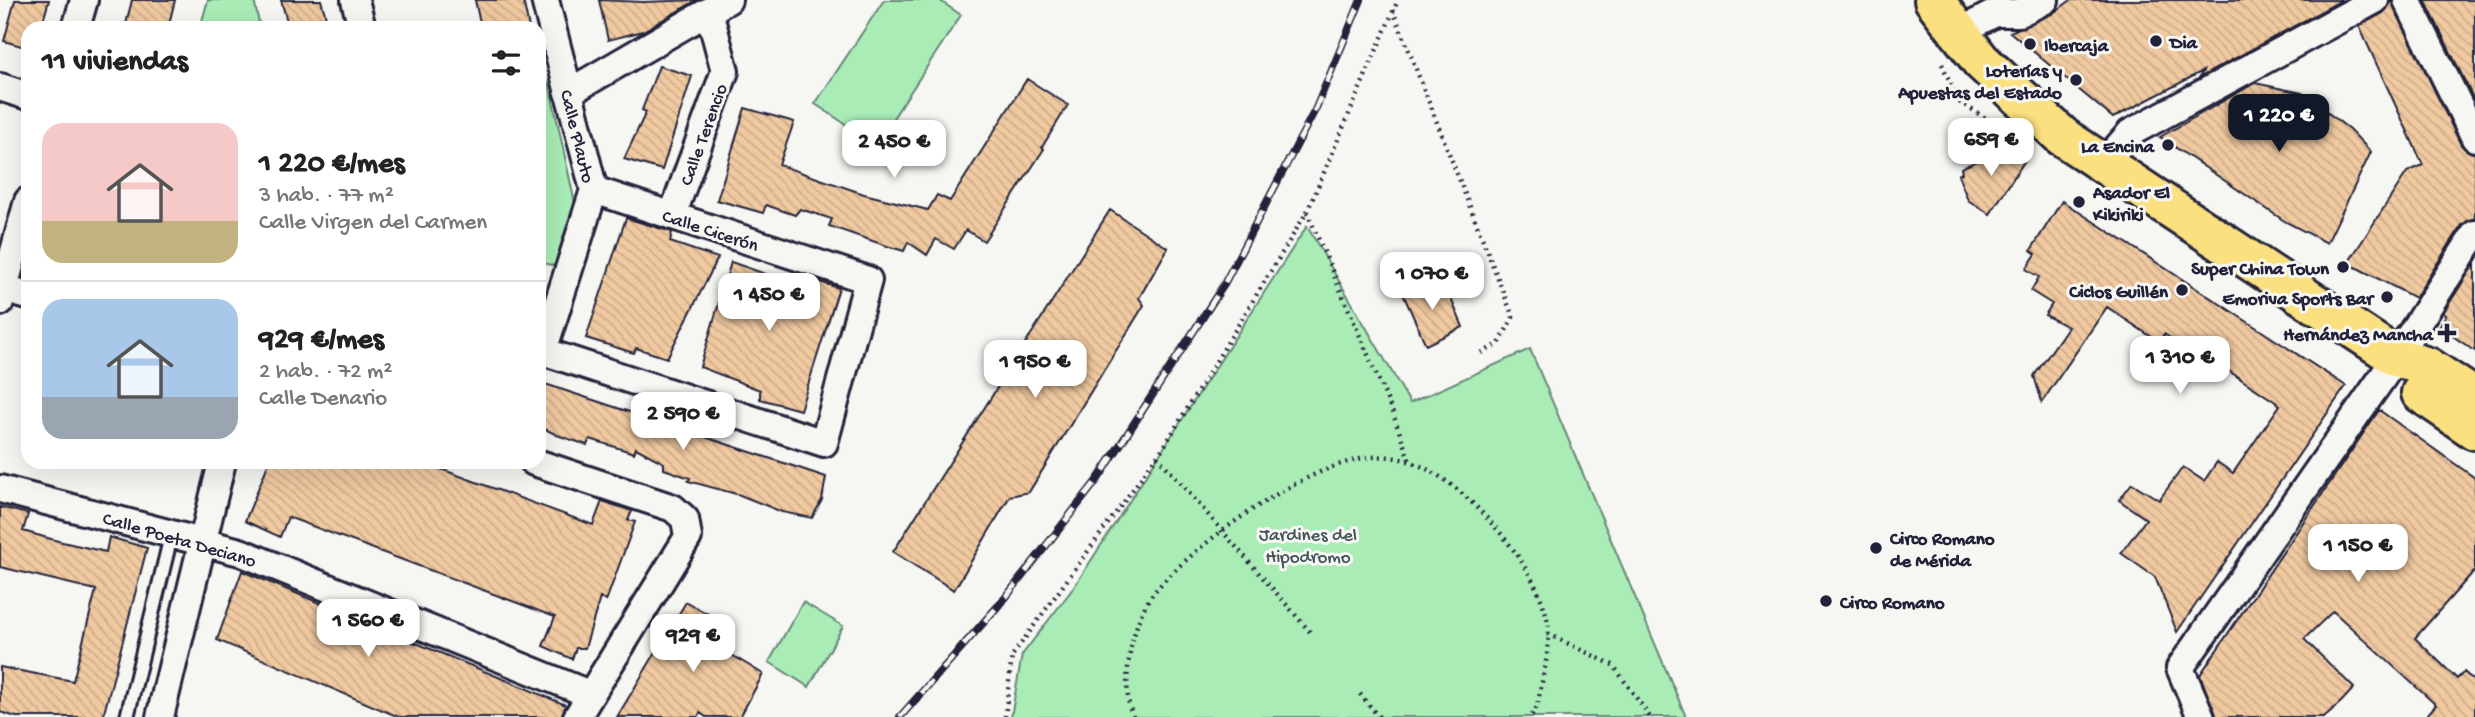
<!DOCTYPE html>
<html lang="es">
<head>
<meta charset="utf-8">
<style>
  body { margin:0; font-family:"Gochi Hand",sans-serif; background:#f6f6f6; color:#222; height:100vh; display:flex; flex-direction:column; font-size:26px; white-space:nowrap }
  * { box-sizing:border-box; margin:0 }
  p { font-size:23px; color:#767676 }
  .icon { flex:none; width:38px; height:38px; fill:none; stroke:currentColor; stroke-width:2; stroke-linecap:round; stroke-linejoin:round }
  .map { position:relative; flex:1; overflow:hidden }
  .panel { position:absolute; left:21px; top:21px; width:525px; height:448px; display:flex; flex-direction:column; background:#fff; border-radius:21px; box-shadow:0 7px 28px #0002 }
  .panel>* { flex:none }
  .price { position:absolute; translate:-50% -60px; padding:0 16px; border-radius:14px; background:#fff; color:#222; font-size:23px; line-height:46px; filter:drop-shadow(0 2px 4px #0008) }
  .price::after { content:''; position:absolute; left:50%; top:42px; width:21px; height:16px; margin-left:-10px; background:inherit; clip-path:polygon(0 0,100% 0,50% 100%) }
  .price.selected { background:#111827; color:#fff }
  ul { padding:0; list-style:none }
  li { display:flex; align-items:center; gap:21px; height:175px; padding:0 21px }
  li+li { border-top:2px solid #e0e0e0 }
  li span { display:grid; place-items:center; flex:none; width:196px; height:140px; border-radius:21px; color:#555 }
  li>.icon { margin-inline-start:auto }
  span .icon { width:84px; height:84px; fill:#fffc; stroke-width:1 }
  li b { font-size:30px }
  h2 { display:flex; justify-content:space-between; align-items:center; height:84px; padding:0 21px; font-size:30px }
  .map>svg:first-child { display:block }
  .green { fill:#a9ecb6; stroke:#668778; stroke-width:2 }
  .building { fill:url(#building-back-hatch); stroke:#22223b; stroke-width:2 }
  .lines { fill:none; stroke-linecap:round; stroke-linejoin:round }
  .service-casing { stroke:#22223b; stroke-width:18 }
  .minor-casing { stroke:#22223b; stroke-width:32 }
  .primary-casing { stroke:#22223b; stroke-width:44 }
  .path { stroke:#22223b; stroke-width:4.5; stroke-dasharray:2 5; stroke-linecap:butt }
  .service { stroke:#f6f6f2; stroke-width:12 }
  .minor { stroke:#f6f6f2; stroke-width:26 }
  .primary { stroke:#fbe080; stroke-width:38 }
  .rail-casing { stroke:#22223b; stroke-width:8 }
  .rail { stroke:#f6f6f2; stroke-width:5; stroke-dasharray:16; stroke-linecap:butt }
  .poi-dot { fill:#22223b; stroke:#f6f6f2; stroke-width:2.5 }
  .labels { text-anchor:middle; stroke-width:6; stroke-linejoin:round; paint-order:stroke }
  .poi-label { font-size:19px; font-weight:bold; fill:#22223b; stroke:#f6f6f2; text-anchor:end }
  .street-label { font-size:19px; fill:#22223b; stroke:#f6f6f2 }
  .park-label { font-size:19px; fill:#44545a; stroke:#f6f6f2 }
</style>
</head>
<body>
<div class="map">
<svg width="2475" height="717" viewBox="0 0 2475 717">
  <defs>
    <pattern id="building-back-hatch" width="6" height="6" patternUnits="userSpaceOnUse" patternTransform="scale(1.75)"><rect width="6" height="6" fill="#f0c9a0"/><path d="M-1 5l2 2M0 0l6 6M5-1l2 2" fill="none" stroke="#ceac8b"/></pattern>
  </defs>
  <rect width="100%" height="100%" fill="#f6f6f2"/>
  <filter id="ink" filterUnits="userSpaceOnUse"><feTurbulence type="fractalNoise" baseFrequency=".0143" numOctaves="2"/><feDisplacementMap in="SourceGraphic" scale="14" xChannelSelector="R" yChannelSelector="G"/><feConvolveMatrix kernelMatrix="1 2 1 2 8 2 1 2 1" color-interpolation-filters="sRGB"/></filter>
  <g filter="url(#ink)">
    <path class="green" d="M 208,0 L 254,0 L 260,28 L 200,28 Z
      M 884,0 L 939,0 L 961,15 L 876,144 L 815,104 Z
      M 549,83 L 576,208 L 559,267 L 539,262 L 539,89 Z
      M 1307,226 L 1410,403 L 1530,349 L 1686,717 L 1011,717 L 1022,655 L 1074,587 Z
      M 803,602 L 843,626 L 809,687 L 769,662 Z"/>
    <path class="building" d="M 15,0 L 49,0 L 41,28 L 28,28 L 28,48 L 4,41 Z
      M 132,0 L 175,0 L 168,28 L 125,28 Z
      M 281,0 L 321,0 L 329,28 L 289,28 Z
      M 475,0 L 523,0 L 529,28 L 481,28 Z
      M 599,0 L 643,2 L 697,0 L 643,31 L 608,40 Z
      M 2071,0 L 2342,0 L 2199,78 L 2203,71 L 2113,118 L 2010,32 L 2052,14 Z
      M 2391,0 L 2461,145 L 2475,154 L 2475,218 L 2462,225 L 2415,298 L 2348,263 L 2407,172 L 2423,165 L 2359,26 L 2383,13 Z
      M 2425,0 L 2475,0 L 2475,102 Z
      M 659,66 L 692,76 L 662,170 L 624,159 L 646,112 L 642,110 Z
      M 1027,79 L 1068,105 L 1042,147 L 1044,149 L 984,241 L 966,230 L 954,249 L 936,239 L 927,255 L 908,242 L 904,251 L 887,246 L 829,226 L 832,219 L 800,209 L 795,215 L 766,205 L 763,213 L 717,200 L 745,108 L 794,122 L 779,165 L 864,194 L 928,210 L 937,195 L 950,201 Z
      M 2255,83 L 2302,93 L 2349,129 L 2371,152 L 2327,243 L 2286,222 L 2160,137 Z
      M 2005,149 L 2015,149 L 2027,157 L 1990,214 L 1968,200 L 1958,175 L 1962,173 L 1961,168 Z
      M 2062,201 L 2346,386 L 2177,632 L 2155,577 L 2121,553 L 2146,519 L 2119,500 L 2132,483 L 2159,500 L 2183,467 L 2204,481 L 2217,462 L 2233,473 L 2280,405 L 2215,362 L 2212,367 L 2164,334 L 2159,342 L 2107,307 L 2042,402 L 2034,376 L 2068,327 L 2045,315 L 2052,304 L 2031,291 L 2039,277 L 2026,269 L 2036,254 L 2031,250 Z
      M 1110,210 L 1168,248 L 1139,298 L 1144,305 L 1029,492 L 1010,496 L 954,590 L 893,552 Z
      M 626,218 L 672,232 L 670,242 L 718,258 L 667,358 L 636,348 L 634,353 L 586,338 Z
      M 731,262 L 797,285 L 800,276 L 839,288 L 800,410 L 760,399 L 760,390 L 700,367 Z
      M 2475,263 L 2475,351 L 2439,327 L 2446,315 L 2443,313 Z
      M 1432,278 L 1442,297 L 1449,294 L 1463,327 L 1426,345 L 1403,294 Z
      M 539,382 L 826,477 L 822,500 L 812,518 L 782,512 L 740,495 L 688,481 L 690,478 L 664,469 L 664,463 L 636,448 L 634,453 L 590,439 L 587,445 L 557,435 L 539,426 Z
      M 2379,410 L 2475,478 L 2475,570 L 2415,638 L 2457,679 L 2464,672 L 2475,682 L 2475,717 L 2425,717 L 2436,705 L 2333,611 L 2304,639 L 2354,688 L 2341,702 L 2324,717 L 2216,717 L 2200,675 Z
      M 269,462 L 422,462 L 593,525 L 602,501 L 632,511 L 628,520 L 635,522 L 606,601 L 600,598 L 585,648 L 576,648 L 572,659 L 543,646 L 555,617 L 288,517 L 280,537 L 245,521 Z
      M 0,507 L 28,514 L 23,531 L 58,541 L 106,552 L 109,537 L 147,548 L 103,717 L 16,717 L 0,712 L 0,667 L 73,681 L 96,590 L 0,567 Z
      M 242,571 L 566,705 L 561,717 L 399,717 L 217,640 Z
      M 686,602 L 726,624 L 715,645 L 763,674 L 740,717 L 706,717 L 700,713 L 698,717 L 617,717 Z"/>
    <g class="lines">
      <defs>
        <path id="service" d="M 127,717 L 172,532"/>
        <path id="minor" d="M 355,0 L 362,28
          M 2407,0 L 2475,138
          M 76,28 L 84,0
          M 1957,33 L 1995,13 L 2019,13 L 2045,0
          M 0,87 L 28,96
          M 568,93 L 728,0
          M 2103,164 L 2130,133 L 2375,0
          M 672,216 L 725,71 L 709,11
          M 0,288 L 28,296
          M 0,302 L 28,201
          M 539,350 L 824,443 L 868,280 L 594,190
          M 543,351 L 594,190 L 545,0
          M 534,462 L 673,508 L 685,519 L 688,537 L 577,717
          M 0,489 L 240,552 L 589,694
          M 160,717 L 222,462
          M 2201,717 L 2180,668 L 2387,371 L 2475,234"/>
        <path id="primary" d="M 1934,0 L 1981,61 L 2063,137 L 2396,357 L 2428,367 L 2475,398
          M 2421,393 L 2475,430"/>
      </defs>
      <use href="#service" class="service-casing"/>
      <use href="#minor" class="minor-casing"/>
      <use href="#primary" class="primary-casing"/>
      <path class="path" d="M 1393,10 L 1513,317 L 1499,344 L 1479,354
        M 1942,64 L 1959,102 L 2009,132
        M 1307,212 L 1392,411 L 1410,462
        M 1157,456 L 1312,634
        M 1548,634 L 1613,665 L 1650,717
        M 1360,694 L 1379,717
        M 1005,717 L 1012,656 L 1165,445 L 1307,212 L 1398,0
        M 1133,717 C 1119,685 1132,618 1155,591 C 1197,542 1323,449 1390,457 C 1431,462 1468,496 1494,526 C 1517,551 1541,588 1548,622 C 1552,644 1541,684 1537,707 L 1531,717"/>
      <use href="#service" class="service"/>
      <use href="#minor" class="minor"/>
      <use href="#primary" class="primary"/>
      <defs>
        <path id="rail" d="M 900,717 L 1006,597 L 1098,479 L 1223,286 L 1316,108 L 1361,0"/>
      </defs>
      <use href="#rail" class="rail-casing"/>
      <use href="#rail" class="rail"/>
    </g>
  </g>
  <g class="poi-dot">
    <circle cx="2156" cy="41" r="7"/>
    <circle cx="2030" cy="44" r="7"/>
    <circle cx="2076" cy="80" r="7"/>
    <circle cx="2168" cy="145" r="7"/>
    <circle cx="2079" cy="202" r="7"/>
    <circle cx="2343" cy="267" r="7"/>
    <circle cx="2182" cy="290" r="7"/>
    <circle cx="2387" cy="297" r="7"/>
    <path d="M2443.5 322.5h7v7h7v7h-7v7h-7v-7h-7v-7h7z"/>
    <circle cx="1876" cy="548" r="7"/>
    <circle cx="1826" cy="601" r="7"/>
  </g>
  <g class="labels">
    <g class="poi-label">
      <text x="2170" y="48" text-anchor="start">Dia</text>
      <text x="2044" y="51" text-anchor="start">Ibercaja</text>
      <text x="2062" y="76">Loterías y<tspan x="2062" dy="22">Apuestas del Estado</tspan></text>
      <text x="2154" y="152">La Encina</text>
      <text x="2093" y="198" text-anchor="start">Asador El<tspan x="2093" dy="22">Kikiriki</tspan></text>
      <text x="2329" y="274">Super China Town</text>
      <text x="2168" y="297">Ciclos Guillén</text>
      <text x="2373" y="304">Emoriva Sports Bar</text>
      <text x="2433" y="340">Hernández Mancha</text>
      <text x="1890" y="544" text-anchor="start">Circo Romano<tspan x="1890" dy="22">de Mérida</tspan></text>
      <text x="1840" y="608" text-anchor="start">Circo Romano</text>
    </g>
    <g class="street-label">
      <text transform="translate(702 134) rotate(-70)" y="7">Calle Terencio</text>
      <text transform="translate(579 136) rotate(76)" y="7">Calle Plauto</text>
      <text transform="translate(711 229) rotate(18)" y="7">Calle Cicerón</text>
      <text transform="translate(180 538) rotate(16)" y="7">Calle Poeta Deciano</text>
    </g>
    <g class="park-label">
      <text x="1308" y="540">Jardines del<tspan x="1308" dy="22">Hipodromo</tspan></text>
    </g>
  </g>
</svg>
<b class="price selected" style="left:2279px;top:154px">1 220 €</b>
<b class="price" style="left:1991px;top:178px">659 €</b>
<b class="price" style="left:894px;top:180px">2 450 €</b>
<b class="price" style="left:1432px;top:312px">1 070 €</b>
<b class="price" style="left:769px;top:333px">1 450 €</b>
<b class="price" style="left:2180px;top:396px">1 310 €</b>
<b class="price" style="left:1035px;top:400px">1 950 €</b>
<b class="price" style="left:683px;top:452px">2 590 €</b>
<b class="price" style="left:2358px;top:584px">1 150 €</b>
<b class="price" style="left:368px;top:659px">1 560 €</b>
<b class="price" style="left:693px;top:674px">929 €</b>
<section class="panel">
<h2>11 viviendas<svg class="icon" aria-label="filters" viewBox="0 0 24 24"><path d="M4 7h16M4 17h16"/><circle cx="9" cy="7" r="2"/><circle cx="15" cy="17" r="2"/></svg></h2>
<ul>
<li><span style="background:linear-gradient(#f6c9c9 70%,#c2b280 0)"><svg class="icon" aria-label="home" viewBox="0 0 24 24"><path d="M3 11l9-7 9 7M6 9v11h12V9"/></svg></span><div><b>1 220 €/mes</b><p>3 hab. · 77 m²</p><p>Calle Virgen del Carmen</p></div></li>
<li><span style="background:linear-gradient(#a9c7e8 70%,#9aa5b1 0)"><svg class="icon" aria-label="home" viewBox="0 0 24 24"><path d="M3 11l9-7 9 7M6 9v11h12V9"/></svg></span><div><b>929 €/mes</b><p>2 hab. · 72 m²</p><p>Calle Denario</p></div></li>
</ul>
</section>
</div>
</body>
</html>
